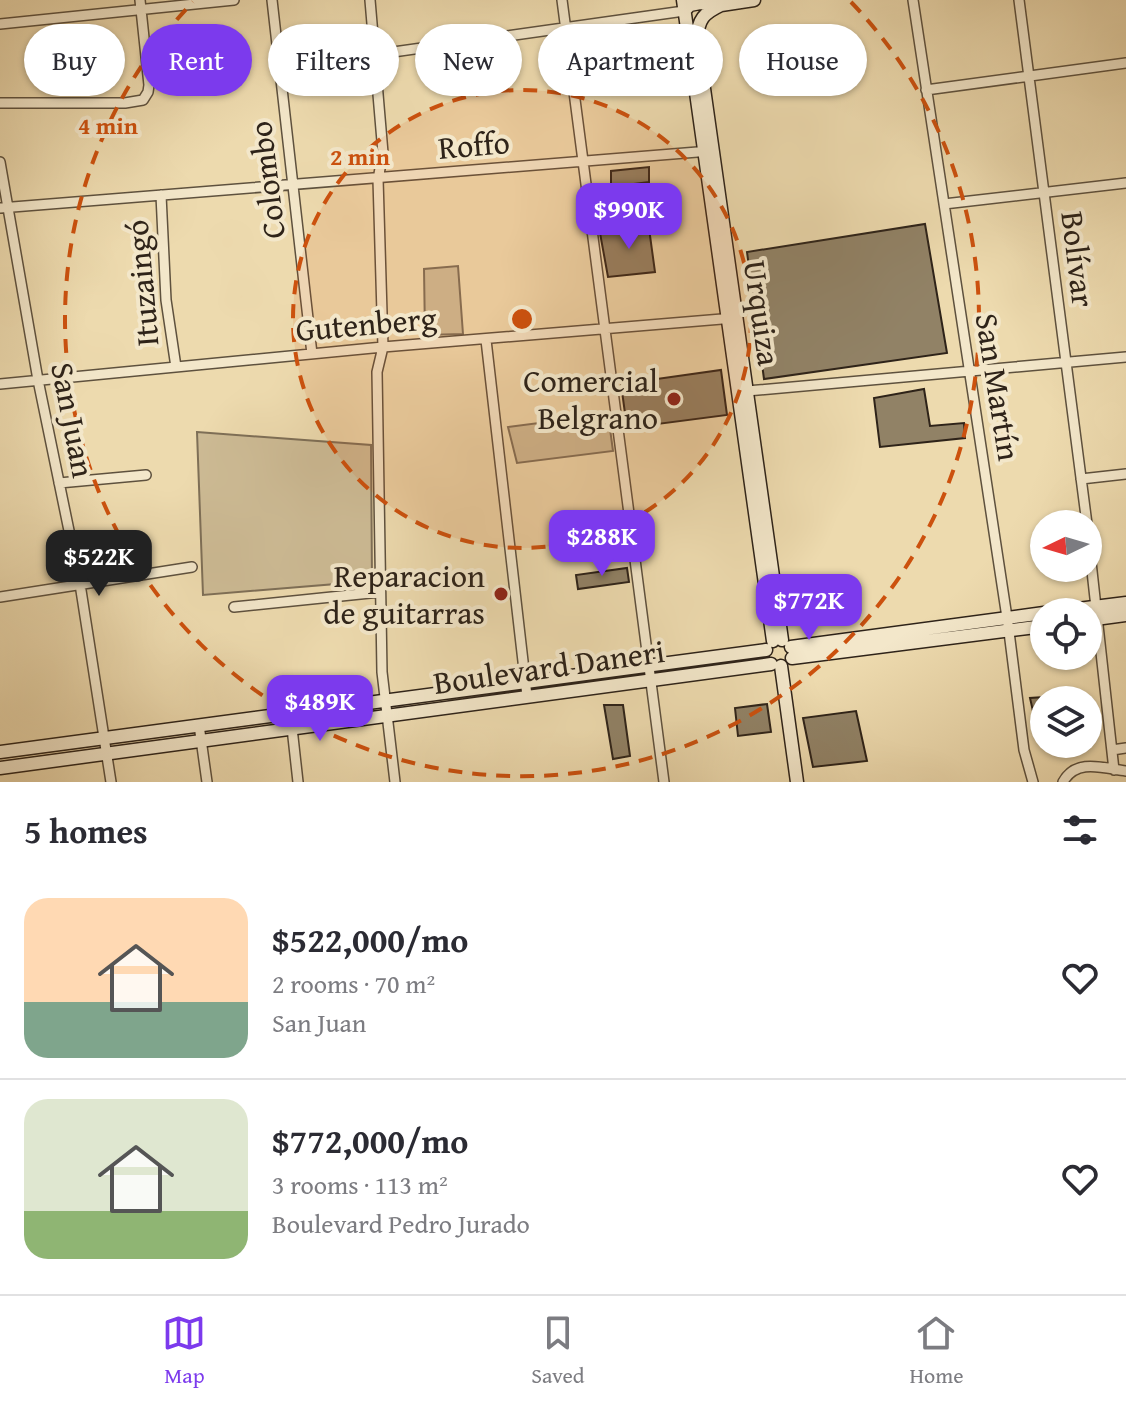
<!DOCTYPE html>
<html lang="en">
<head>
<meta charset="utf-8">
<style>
  body { margin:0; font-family:"Gentium Book Plus",serif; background:#f2f2f3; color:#2b2b33; height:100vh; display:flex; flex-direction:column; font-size:30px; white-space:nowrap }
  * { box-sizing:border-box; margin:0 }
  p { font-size:26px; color:#7c7c81 }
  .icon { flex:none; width:44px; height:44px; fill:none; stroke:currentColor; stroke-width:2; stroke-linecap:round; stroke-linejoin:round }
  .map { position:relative; height:782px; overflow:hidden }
  .side { display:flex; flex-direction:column; background:#fff; flex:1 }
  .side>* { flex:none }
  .hud { position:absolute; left:24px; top:24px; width:1078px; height:72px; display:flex; gap:16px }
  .needle { width:52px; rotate:265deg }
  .buttons { position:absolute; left:1030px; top:510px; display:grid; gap:16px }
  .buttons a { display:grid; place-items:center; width:72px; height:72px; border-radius:50%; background:#fff; box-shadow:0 2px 6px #0004; font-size:40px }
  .price { position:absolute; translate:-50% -68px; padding:0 18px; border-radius:16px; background:#7c3aed; color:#fff; font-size:26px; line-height:52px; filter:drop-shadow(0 2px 4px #0008) }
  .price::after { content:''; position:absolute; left:50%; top:48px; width:24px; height:18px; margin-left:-12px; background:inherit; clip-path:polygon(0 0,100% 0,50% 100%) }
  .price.active { background:#222; color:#fff }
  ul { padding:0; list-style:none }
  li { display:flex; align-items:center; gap:24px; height:200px; padding:0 24px }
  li+li { border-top:2px solid #e1e1e2 }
  li span { display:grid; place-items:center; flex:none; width:224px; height:160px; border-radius:24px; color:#555 }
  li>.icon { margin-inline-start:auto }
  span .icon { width:96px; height:96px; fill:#fffc; stroke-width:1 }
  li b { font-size:34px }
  h2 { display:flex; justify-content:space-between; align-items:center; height:96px; padding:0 24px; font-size:34px }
  .pill { padding:0 28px; border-radius:36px; background:#fff; box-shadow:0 2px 6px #0004; font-size:28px; line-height:72px }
  .pill.active { background:#7c3aed; color:#fff }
  .dock { display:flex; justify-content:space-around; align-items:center; height:112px; border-top:2px solid #e1e1e2; background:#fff; font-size:22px; color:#7c7c81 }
  .dock a { display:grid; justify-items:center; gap:4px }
  .dock .active { color:#7c3aed }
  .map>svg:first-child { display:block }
  .green { fill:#cdbb95; stroke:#7e6f57; stroke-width:2 }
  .building { fill:#918266; stroke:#2e2319; stroke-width:2 }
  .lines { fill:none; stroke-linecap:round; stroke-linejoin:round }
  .street-casing { stroke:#5e513e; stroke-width:12 }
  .secondary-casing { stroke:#2e2319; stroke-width:15 }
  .street { stroke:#f3e7ca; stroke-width:9 }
  .secondary { stroke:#f3e7ca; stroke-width:12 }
  .ring { fill:none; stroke:#cc510e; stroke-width:4; stroke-dasharray:14 10 }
  .poi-dot { fill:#8f2418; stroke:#f3e7ca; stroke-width:3 }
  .labels { text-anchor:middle; stroke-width:8; stroke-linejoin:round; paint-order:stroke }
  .street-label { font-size:32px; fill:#2e2319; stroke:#f3e7ca }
  .poi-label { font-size:32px; fill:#2e2319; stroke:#f3e7ca; text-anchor:end }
  .centre { fill:#cc510e; stroke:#f3e7ca; stroke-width:4 }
  .ring-label { font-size:24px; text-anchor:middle; font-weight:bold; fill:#cc510e; stroke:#f3e7ca; stroke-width:8; stroke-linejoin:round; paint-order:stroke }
</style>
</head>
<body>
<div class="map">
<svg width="1126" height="782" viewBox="0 0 1126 782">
  <rect width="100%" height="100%" fill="#eddaae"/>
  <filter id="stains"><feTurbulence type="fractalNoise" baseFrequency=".0025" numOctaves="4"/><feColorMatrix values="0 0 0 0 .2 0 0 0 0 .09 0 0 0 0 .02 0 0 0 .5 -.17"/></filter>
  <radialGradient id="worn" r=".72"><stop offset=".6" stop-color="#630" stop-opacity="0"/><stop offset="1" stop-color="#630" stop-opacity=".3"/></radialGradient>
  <path class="green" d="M 458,266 L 463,334 L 425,335 L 424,269 Z
    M 608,414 L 613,451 L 517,463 L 508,427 Z
    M 197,432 L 371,445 L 372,581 L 203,595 Z"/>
  <path class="building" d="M 649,167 L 649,182 L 611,187 L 611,171 Z
    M 648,221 L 655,272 L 608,277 L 600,233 L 625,233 L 624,223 Z
    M 925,224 L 947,353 L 764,379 L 747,252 Z
    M 721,370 L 727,415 L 627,428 L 621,384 Z
    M 924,389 L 930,426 L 964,423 L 965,438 L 880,447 L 874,398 Z
    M 627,568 L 629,582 L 578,589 L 576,575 Z
    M 1044,697 L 1044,728 L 1037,729 L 1030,698 Z
    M 767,704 L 771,732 L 738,736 L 735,708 Z
    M 604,705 L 623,705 L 630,756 L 613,759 Z
    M 856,711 L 867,761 L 813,767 L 803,718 Z"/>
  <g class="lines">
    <defs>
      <path id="street" d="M 272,0 L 312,354
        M 370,0 L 383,153 L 378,179 L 383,347 L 377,372 L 382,672 L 395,782
        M 562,0 L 664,782
        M 913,0 L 1008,624 L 1024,750 L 1033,782
        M 1019,0 L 1087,524
        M 0,24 L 234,0
        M 280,68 L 684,11
        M 926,90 L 1126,63
        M 0,103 L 125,103 L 143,100 L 148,92 L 149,85 L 140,0
        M 0,162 L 38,380 L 80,584 L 111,782
        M 161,195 L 166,300 L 176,367
        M 944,204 L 1126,183
        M 0,208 L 710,151
        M 486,340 L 527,696
        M 0,384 L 383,347 L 734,318
        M 747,391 L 1126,357
        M 1081,479 L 1126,474
        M 59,483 L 146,475
        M 1088,535 L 1114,770
        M 0,597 L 192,567
        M 234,607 L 380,592
        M 199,725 L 207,782
        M 292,728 L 298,782
        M 1112,750 L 1126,748
        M 1063,782 C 1076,758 1103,768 1126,771"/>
      <path id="secondary" d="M 683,0 L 773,641
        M 721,5 C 704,13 698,19 697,39 L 782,640
        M 684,11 L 690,5 L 700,3 L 721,5 L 754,0
        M 1054,612 L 1126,603
        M 1088,620 L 1126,615
        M 791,647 L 1044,613
        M 792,658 L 1044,626
        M 781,666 L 797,782
        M 0,752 L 766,650
        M 0,768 L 771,664"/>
    </defs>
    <use href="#street" class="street-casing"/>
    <use href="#secondary" class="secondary-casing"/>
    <use href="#street" class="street"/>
    <use href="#secondary" class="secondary"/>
  </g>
  <circle cx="522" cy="319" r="229" fill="#cc510e" fill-opacity=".12"/>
  <g class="ring">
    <circle cx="522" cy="319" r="229"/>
    <path d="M851 2A457 457 0 1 1 193 2"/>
  </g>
  <g class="poi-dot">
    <circle cx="674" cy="399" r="8"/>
    <circle cx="501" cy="594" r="8"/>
  </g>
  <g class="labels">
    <g class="street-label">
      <text transform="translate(474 145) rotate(-5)" y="11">Roffo</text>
      <text transform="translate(267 180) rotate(-97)" y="11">Colombo</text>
      <text transform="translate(1078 259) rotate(83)" y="11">Bolívar</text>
      <text transform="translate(142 283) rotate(-95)" y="11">Ituzaingó</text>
      <text transform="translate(762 313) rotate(82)" y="11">Urquiza</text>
      <text transform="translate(366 324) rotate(-5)" y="11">Gutenberg</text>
      <text transform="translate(998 387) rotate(81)" y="11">San Martín</text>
      <text transform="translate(73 420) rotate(79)" y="11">San Juan</text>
      <text transform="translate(549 667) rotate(-8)" y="11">Boulevard Daneri</text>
    </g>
    <g class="poi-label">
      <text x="658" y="392">Comercial<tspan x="658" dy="37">Belgrano</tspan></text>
      <text x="485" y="587">Reparacion<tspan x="485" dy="37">de guitarras</tspan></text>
    </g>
  </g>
  <circle cx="522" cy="319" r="12" class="centre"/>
  <g class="ring-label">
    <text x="108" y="134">4 min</text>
    <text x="360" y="165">2 min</text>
  </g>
  <rect width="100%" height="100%" filter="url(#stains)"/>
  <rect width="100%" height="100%" fill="url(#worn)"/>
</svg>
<div class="buttons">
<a><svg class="needle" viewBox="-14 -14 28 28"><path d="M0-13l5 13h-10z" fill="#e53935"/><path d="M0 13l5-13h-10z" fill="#7c7c81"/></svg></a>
<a><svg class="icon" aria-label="locate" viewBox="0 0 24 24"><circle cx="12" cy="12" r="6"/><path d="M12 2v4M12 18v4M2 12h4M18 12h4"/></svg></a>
<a><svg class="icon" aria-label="layers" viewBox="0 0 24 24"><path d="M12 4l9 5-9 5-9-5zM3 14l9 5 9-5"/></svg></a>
</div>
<b class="price" style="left:629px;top:251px">$990K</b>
<b class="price" style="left:602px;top:578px">$288K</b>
<b class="price active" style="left:99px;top:598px">$522K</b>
<b class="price" style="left:809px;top:642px">$772K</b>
<b class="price" style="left:320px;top:743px">$489K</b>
<div class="hud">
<a class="pill">Buy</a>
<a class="pill active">Rent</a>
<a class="pill">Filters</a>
<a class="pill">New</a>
<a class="pill">Apartment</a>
<a class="pill">House</a>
</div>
</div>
<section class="side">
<h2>5 homes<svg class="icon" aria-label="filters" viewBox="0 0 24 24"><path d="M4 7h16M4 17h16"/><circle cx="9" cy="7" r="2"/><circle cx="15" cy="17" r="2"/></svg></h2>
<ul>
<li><span style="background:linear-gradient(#ffd9b3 65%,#7fa58c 0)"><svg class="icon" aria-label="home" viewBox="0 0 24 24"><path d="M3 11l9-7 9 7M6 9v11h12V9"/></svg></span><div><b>$522,000/mo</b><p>2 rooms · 70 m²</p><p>San Juan</p></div><svg class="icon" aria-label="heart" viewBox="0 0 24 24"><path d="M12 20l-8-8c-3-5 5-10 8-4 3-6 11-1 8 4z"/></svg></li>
<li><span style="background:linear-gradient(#dfe7d0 70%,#8fb573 0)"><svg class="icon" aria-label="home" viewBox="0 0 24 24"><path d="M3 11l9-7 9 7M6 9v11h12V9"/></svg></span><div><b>$772,000/mo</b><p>3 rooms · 113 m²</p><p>Boulevard Pedro Jurado</p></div><svg class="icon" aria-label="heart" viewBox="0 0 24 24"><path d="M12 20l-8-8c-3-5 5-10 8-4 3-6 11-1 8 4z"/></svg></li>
</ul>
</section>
<nav class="dock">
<a class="active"><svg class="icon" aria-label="map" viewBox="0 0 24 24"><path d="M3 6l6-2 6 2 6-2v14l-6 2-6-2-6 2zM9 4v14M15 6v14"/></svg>Map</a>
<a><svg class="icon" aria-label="saved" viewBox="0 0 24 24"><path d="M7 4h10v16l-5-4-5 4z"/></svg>Saved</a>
<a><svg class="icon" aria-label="home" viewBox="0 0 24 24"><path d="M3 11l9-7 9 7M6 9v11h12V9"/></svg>Home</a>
</nav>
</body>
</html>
